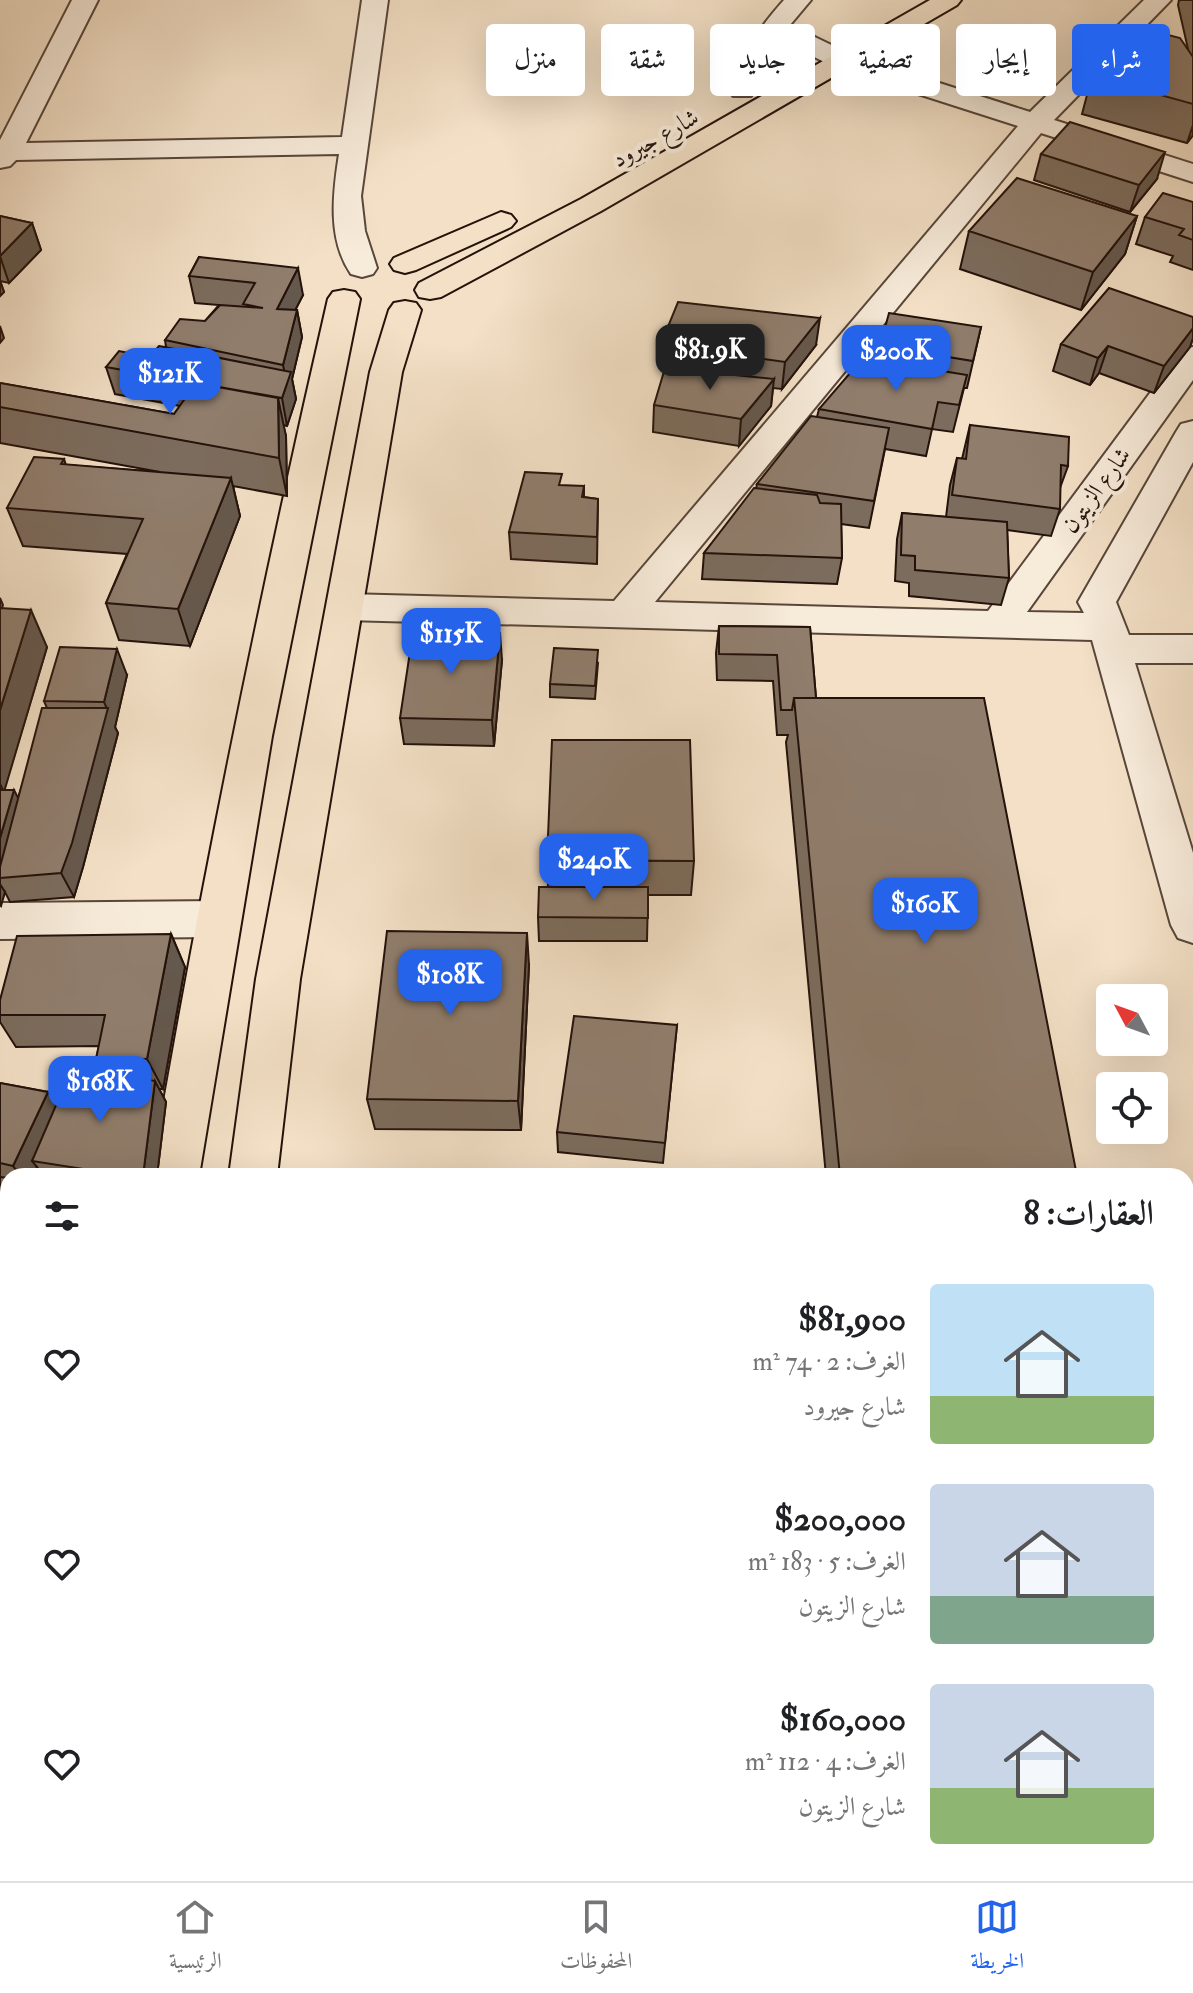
<!DOCTYPE html>
<html lang="ar">
<head>
<meta charset="utf-8">
<style>
  body { margin:0; font-family:"IM FELL Double Pica",Amiri,serif; background:#f6f6f6; color:#202124; direction:rtl; height:100vh; display:flex; flex-direction:column; font-size:30px; white-space:nowrap }
  * { box-sizing:border-box; margin:0 }
  p { font-size:26px; color:#757577 }
  .icon { flex:none; width:44px; height:44px; fill:none; stroke:currentColor; stroke-width:2; stroke-linecap:round; stroke-linejoin:round }
  .map { position:relative; flex:1; overflow:hidden; direction:ltr }
  .sheet { position:absolute; left:0px; top:1168px; width:1194px; height:714px; display:flex; flex-direction:column; background:#fff; border-radius:24px 24px 0 0; box-shadow:0 8px 32px #0002; direction:rtl }
  .sheet>* { flex:none }
  .hud { position:absolute; left:24px; top:24px; width:1146px; height:72px; direction:rtl; display:flex; gap:16px }
  .needle { width:52px; rotate:311deg }
  .buttons { position:absolute; left:1096px; top:984px; display:grid; gap:16px }
  .buttons a { display:grid; place-items:center; width:72px; height:72px; border-radius:8px; background:#fff; box-shadow:0 8px 32px #0002; font-size:40px }
  .price { position:absolute; translate:-50% -68px; padding:0 18px; border-radius:16px; background:#2563eb; color:#fff; font-size:26px; line-height:52px; filter:drop-shadow(0 2px 4px #0008) }
  .price::after { content:''; position:absolute; left:50%; top:48px; width:24px; height:18px; margin-left:-12px; background:inherit; clip-path:polygon(0 0,100% 0,50% 100%) }
  .price.current { background:#222; color:#fff }
  ul { padding:0; list-style:none }
  li { display:flex; align-items:center; gap:24px; height:200px; padding:0 40px }
  li span { display:grid; place-items:center; flex:none; width:224px; height:160px; border-radius:8px; color:#555 }
  li>.icon { margin-inline-start:auto }
  span .icon { width:96px; height:96px; fill:#fffc; stroke-width:1 }
  li b { font-size:34px }
  h2 { display:flex; justify-content:space-between; align-items:center; height:96px; padding:0 40px; font-size:34px }
  .pill { padding:0 28px; border-radius:8px; background:#fff; box-shadow:0 8px 32px #0002; font-size:28px; line-height:72px }
  .pill.current { background:#2563eb; color:#fff }
  .tabs { display:flex; justify-content:space-around; align-items:center; height:112px; border-top:2px solid #e0e0e0; background:#fff; font-size:22px; color:#757577 }
  .tabs a { display:grid; justify-items:center; gap:4px }
  .tabs .current { color:#2563eb }
  .map>svg:first-child { display:block }
  .lines { fill:none; stroke-linecap:round; stroke-linejoin:round }
  .street-casing { stroke:#58463a; stroke-width:4 }
  .primary-casing { stroke:#24120b; stroke-width:4 }
  .street { fill:#f7ebda; fill-rule:evenodd }
  .primary { fill:#f3e0c6; fill-rule:evenodd }
  .wall { fill:#7c6c5d; stroke:#24120b; stroke-width:2 }
  .shaded-wall { fill:#65584c; stroke:#24120b; stroke-width:2 }
  .building { fill:#907d6c; stroke:#24120b; stroke-width:2 }
  .labels { text-anchor:middle; stroke-width:8; stroke-linejoin:round; paint-order:stroke }
  .far-street-label { font-size:24px; fill:#24120b; stroke:#f7ebda }
</style>
</head>
<body>
<div class="map">
<svg width="1193" height="1881" viewBox="0 0 1193 1881">
  <rect width="100%" height="100%" fill="#f3e0c6"/>
  <filter id="stains"><feTurbulence type="fractalNoise" baseFrequency=".0025" numOctaves="4"/><feColorMatrix values="0 0 0 0 .2 0 0 0 0 .09 0 0 0 0 .02 0 0 0 .5 -.17"/></filter>
  <radialGradient id="worn" r=".72"><stop offset=".6" stop-color="#630" stop-opacity="0"/><stop offset="1" stop-color="#630" stop-opacity=".3"/></radialGradient>
  <g class="lines">
    <defs>
      <path id="street" d="M 72,0 L 98,0 L 26,143 L 342,137 L 362,0 L 388,0 L 361,196 L 365,231 L 377,268 L 373,274 L 362,277 L 351,274 C 327,239 333,193 339,154 L 16,160 L 10,166 L 0,168 L 0,140 Z
        M 784,0 L 811,0 L 790,25 L 852,55 L 1030,112 L 1144,0 L 1171,0 L 1054,120 L 1193,164 L 1193,182 L 1041,133 L 655,602 L 988,611 L 1182,350 L 1193,347 L 1193,380 L 1027,612 L 1084,613 L 1078,602 L 1176,432 L 1181,424 L 1193,421 L 1193,462 L 1116,602 L 1129,635 L 1193,635 L 1193,663 L 1135,663 L 1193,853 L 1193,943 L 1178,938 L 1171,925 L 1092,640 L 346,620 L 333,616 L 327,607 L 333,598 L 346,594 L 614,601 L 1018,126 L 834,67 L 779,39 L 751,96 L 733,96 L 729,90 C 740,55 760,27 784,0 Z
        M 217,901 L 232,906 L 239,919 L 232,932 L 217,937 L 0,939 L 0,903 Z
        M 1186,1570 L 1193,1570 L 1193,1628 L 1186,1628 Z
        M 963,1874 L 1025,1874 L 1026,1881 L 964,1881 Z"/>
      <path id="primary" d="M 930,0 L 961,0 L 957,5 L 601,211 L 441,297 L 430,299 L 419,297 L 415,290 L 419,283 L 581,199 Z
        M 501,212 L 511,215 L 516,221 L 511,227 L 416,270 L 405,273 L 394,270 L 390,264 L 394,258 Z
        M 344,290 L 355,292 L 360,299 L 272,736 L 199,1176 L 151,1176 C 201,882 261,590 328,299 L 333,292 Z
        M 405,301 L 416,303 L 421,310 L 402,372 L 300,979 L 277,1176 L 229,1176 L 256,979 L 370,372 L 389,310 L 394,303 Z
        M 35,1874 L 97,1874 L 96,1881 L 34,1881 Z
        M 132,1874 L 194,1874 L 193,1881 L 131,1881 Z"/>
    </defs>
    <use href="#street" class="street-casing"/>
    <use href="#primary" class="primary-casing"/>
    <use href="#street" class="street"/>
    <use href="#primary" class="primary"/>
  </g>
  <path class="wall" d="M 1179,0 L 1193,0 L 1193,135 L 1187,143 L 1082,114 L 1092,76 L 1188,49 L 1178,5 Z
    M 1041,154 L 1157,179 L 1130,212 L 1034,180 Z
    M 1193,202 L 1193,270 L 1170,262 L 1173,256 L 1136,244 L 1145,217 Z
    M 0,216 L 32,223 L 41,250 L 9,283 L 0,281 L 4,292 L 0,296 Z
    M 1137,216 L 1125,254 L 1081,310 L 960,269 L 969,231 Z
    M 199,257 L 303,295 L 295,310 L 297,310 L 302,337 L 292,379 L 296,399 L 287,426 L 283,425 L 286,436 L 287,496 L 233,486 L 240,516 L 190,646 L 119,640 L 106,603 L 127,554 L 23,546 L 7,508 L 64,459 L 66,465 L 160,472 L 0,443 L 0,383 L 174,414 L 180,406 L 115,394 L 106,367 L 149,357 L 166,347 L 165,340 L 205,321 L 219,305 L 195,303 L 189,276 Z
    M 1193,317 L 1193,338 L 1190,347 L 1154,393 L 1099,373 L 1090,385 L 1053,371 L 1061,344 Z
    M 981,327 L 967,388 L 964,388 L 953,432 L 932,429 L 926,456 L 885,449 L 869,528 L 841,524 L 842,558 L 837,584 L 702,579 L 704,553 L 756,489 L 757,484 L 817,417 L 819,409 L 877,360 L 880,346 Z
    M 667,329 L 816,345 L 782,389 L 773,388 L 771,406 L 739,446 L 653,432 L 654,405 L 692,371 L 692,362 L 666,356 Z
    M 970,425 L 1068,466 L 1060,488 L 1060,509 L 1051,536 L 1007,530 L 1009,578 L 1001,605 L 909,596 L 909,583 L 895,581 L 897,539 L 902,513 L 946,517 L 950,485 L 957,458 L 962,459 Z
    M 584,486 L 584,497 L 598,499 L 597,564 L 511,559 L 509,532 Z
    M 0,598 L 3,605 L 2,608 L 47,647 L 4,790 L 18,798 L 47,708 L 44,701 L 127,675 L 115,727 L 118,733 L 83,867 L 74,897 L 10,902 L 5,892 L 0,906 Z
    M 719,626 L 810,627 L 816,698 L 1077,1176 L 826,1176 L 786,742 L 788,735 L 777,735 L 773,681 L 717,680 L 716,653 Z
    M 502,660 L 494,746 L 404,744 L 400,718 Z
    M 598,663 L 595,699 L 550,697 L 550,684 Z
    M 547,860 L 694,861 L 691,895 L 648,895 L 647,941 L 539,941 L 538,917 L 548,887 Z
    M 171,934 L 185,967 L 163,1089 L 159,1089 L 166,1102 L 157,1176 L 43,1176 L 37,1167 L 32,1176 L 8,1176 L 8,1309 L 0,1300 L 3,1288 L 0,1288 L 0,1083 L 48,1092 L 56,1105 L 104,1073 L 96,1059 L 99,1046 L 16,1047 L 0,1022 L 0,1000 Z
    M 529,965 L 521,1130 L 375,1129 L 367,1099 Z
    M 677,1025 L 663,1163 L 558,1152 L 557,1132 Z
    M 8,1487 L 8,1553 L 0,1553 L 0,1509 L 3,1509 Z
    M 756,1874 L 889,1874 L 890,1881 L 757,1881 Z"/>
  <path class="shaded-wall" d="M 1193,125 L 1193,135 L 1187,143 Z
    M 1165,152 L 1157,179 L 1130,212 L 1139,185 Z
    M 1137,216 L 1125,254 L 1081,310 L 1093,272 Z
    M 32,223 L 41,250 L 9,283 L 0,256 Z
    M 298,268 L 303,295 L 282,336 L 277,309 Z
    M 0,280 L 4,292 L 0,296 Z
    M 297,310 L 302,337 L 292,379 L 296,399 L 287,426 L 282,398 L 287,383 L 283,365 Z
    M 820,318 L 816,345 L 782,389 L 785,362 Z
    M 0,326 L 4,338 L 0,343 Z
    M 1193,328 L 1193,338 L 1190,347 L 1154,393 L 1164,366 Z
    M 1108,346 L 1099,373 L 1090,385 L 1098,358 Z
    M 774,379 L 771,406 L 739,446 L 741,419 Z
    M 278,398 L 286,436 L 287,496 L 279,458 Z
    M 231,478 L 240,516 L 190,646 L 178,609 Z
    M 31,610 L 47,647 L 4,792 L 0,784 L 0,710 Z
    M 500,633 L 502,660 L 494,746 L 492,720 Z
    M 117,649 L 127,675 L 115,727 L 118,733 L 83,867 L 74,897 L 61,873 L 107,709 L 104,702 Z
    M 14,790 L 27,815 L 0,878 L 0,838 Z
    M 0,884 L 5,892 L 1,906 L 0,905 Z
    M 527,933 L 529,965 L 521,1130 L 518,1101 Z
    M 171,934 L 185,967 L 163,1089 L 147,1059 Z
    M 155,1081 L 166,1102 L 157,1176 L 143,1176 Z
    M 48,1092 L 62,1113 L 32,1161 L 37,1167 L 32,1176 L 21,1176 L 13,1166 Z
    M 0,1421 L 8,1428 L 8,1462 L 0,1497 Z
    M 8,1824 L 8,1874 L 27,1874 L 26,1881 L 0,1881 L 0,1866 Z"/>
  <path class="building" d="M 1134,26 L 1180,38 L 1193,57 L 1193,104 L 1092,76 Z
    M 1070,122 L 1165,152 L 1139,185 L 1041,154 Z
    M 1017,178 L 1137,216 L 1093,272 L 969,231 Z
    M 1163,193 L 1193,202 L 1193,240 L 1179,235 L 1184,229 L 1145,217 Z
    M 0,216 L 32,223 L 0,256 Z
    M 199,257 L 298,268 L 277,309 L 297,310 L 283,365 L 165,340 L 180,319 L 205,321 L 220,305 L 263,308 L 243,304 L 255,283 L 189,276 Z
    M 1109,288 L 1193,317 L 1193,328 L 1164,366 L 1108,346 L 1098,358 L 1061,344 Z
    M 678,302 L 820,318 L 785,362 L 693,349 L 698,336 L 667,329 Z
    M 889,313 L 981,327 L 973,361 L 880,346 Z
    M 159,346 L 291,372 L 282,398 L 106,367 L 119,351 L 149,357 Z
    M 863,358 L 967,375 L 959,405 L 938,402 L 932,429 L 819,409 Z
    M 665,368 L 774,379 L 741,419 L 654,405 Z
    M 0,383 L 174,414 L 196,383 L 278,398 L 279,458 L 0,407 Z
    M 811,416 L 889,428 L 874,501 L 757,484 Z
    M 970,425 L 1069,437 L 1068,466 L 1061,465 L 1060,509 L 952,495 L 957,458 L 966,459 Z
    M 34,457 L 64,459 L 61,464 L 231,478 L 178,609 L 106,603 L 143,519 L 7,508 Z
    M 525,472 L 562,474 L 559,485 L 584,486 L 582,497 L 598,499 L 597,537 L 509,532 Z
    M 754,488 L 817,495 L 820,503 L 841,504 L 842,558 L 704,553 Z
    M 902,513 L 1007,522 L 1009,578 L 915,570 L 915,556 L 901,555 Z
    M 0,608 L 31,610 L 0,710 Z
    M 719,626 L 810,627 L 816,698 L 794,698 L 792,710 L 781,710 L 777,655 L 719,654 Z
    M 413,632 L 500,633 L 492,720 L 400,718 Z
    M 60,647 L 117,649 L 104,702 L 44,701 Z
    M 554,648 L 598,650 L 595,686 L 550,684 Z
    M 794,698 L 984,698 L 1077,1176 L 840,1176 Z
    M 42,708 L 108,708 L 72,843 L 61,873 L 0,878 L 0,867 Z
    M 552,740 L 690,740 L 694,861 L 547,860 Z
    M 0,790 L 14,790 L 0,838 Z
    M 539,887 L 648,887 L 648,918 L 538,917 Z
    M 387,931 L 527,933 L 518,1101 L 367,1099 Z
    M 171,934 L 147,1059 L 96,1059 L 105,1015 L 0,1015 L 0,1000 L 17,936 Z
    M 574,1016 L 677,1025 L 665,1143 L 557,1132 Z
    M 72,1068 L 155,1081 L 143,1176 L 128,1176 L 32,1161 Z
    M 0,1083 L 48,1092 L 13,1166 L 0,1163 Z
    M 0,1177 L 8,1178 L 8,1267 L 0,1266 Z
    M 8,1275 L 8,1300 L 0,1299 L 0,1296 Z
    M 8,1487 L 8,1541 L 0,1542 L 0,1509 L 3,1509 Z
    M 0,1572 L 8,1572 L 8,1824 L 0,1866 Z
    M 208,1874 L 578,1874 L 578,1881 L 208,1881 Z
    M 590,1874 L 743,1874 L 743,1881 L 590,1881 Z
    M 764,1874 L 889,1874 L 890,1881 L 764,1881 Z"/>
  <g class="labels">
    <g class="far-street-label">
      <text transform="translate(655 138) rotate(-29)" y="8">شارع جيرود</text>
      <text transform="translate(1096 490) rotate(-54)" y="8">شارع الزيتون</text>
    </g>
  </g>
  <rect width="100%" height="100%" filter="url(#stains)"/>
  <rect width="100%" height="100%" fill="url(#worn)"/>
</svg>
<div class="buttons">
<a><svg class="needle" viewBox="-14 -14 28 28"><path d="M0-13l5 13h-10z" fill="#e53935"/><path d="M0 13l5-13h-10z" fill="#757577"/></svg></a>
<a><svg class="icon" aria-label="locate" viewBox="0 0 24 24"><circle cx="12" cy="12" r="6"/><path d="M12 2v4M12 18v4M2 12h4M18 12h4"/></svg></a>
</div>
<b class="price current" style="left:710px;top:392px">$81.9K</b>
<b class="price" style="left:896px;top:393px">$200K</b>
<b class="price" style="left:170px;top:416px">$121K</b>
<b class="price" style="left:451px;top:676px">$115K</b>
<b class="price" style="left:594px;top:902px">$240K</b>
<b class="price" style="left:925px;top:946px">$160K</b>
<b class="price" style="left:450px;top:1017px">$108K</b>
<b class="price" style="left:100px;top:1124px">$168K</b>
<div class="hud">
<a class="pill current">شراء</a>
<a class="pill">إيجار</a>
<a class="pill">تصفية</a>
<a class="pill">جديد</a>
<a class="pill">شقة</a>
<a class="pill">منزل</a>
</div>
<section class="sheet">
<h2>العقارات: 8<svg class="icon" aria-label="filters" viewBox="0 0 24 24"><path d="M4 7h16M4 17h16"/><circle cx="9" cy="7" r="2"/><circle cx="15" cy="17" r="2"/></svg></h2>
<ul>
<li><span style="background:linear-gradient(#bfe0f5 70%,#8fb573 0)"><svg class="icon" aria-label="home" viewBox="0 0 24 24"><path d="M3 11l9-7 9 7M6 9v11h12V9"/></svg></span><div><b>$81,900</b><p>الغرف: 2 · 74 m²</p><p>شارع جيرود</p></div><svg class="icon" aria-label="heart" viewBox="0 0 24 24"><path d="M12 20l-8-8c-3-5 5-10 8-4 3-6 11-1 8 4z"/></svg></li>
<li><span style="background:linear-gradient(#c9d6e8 70%,#7fa58c 0)"><svg class="icon" aria-label="home" viewBox="0 0 24 24"><path d="M3 11l9-7 9 7M6 9v11h12V9"/></svg></span><div><b>$200,000</b><p>الغرف: 5 · 183 m²</p><p>شارع الزيتون</p></div><svg class="icon" aria-label="heart" viewBox="0 0 24 24"><path d="M12 20l-8-8c-3-5 5-10 8-4 3-6 11-1 8 4z"/></svg></li>
<li><span style="background:linear-gradient(#c9d6e8 65%,#8fb573 0)"><svg class="icon" aria-label="home" viewBox="0 0 24 24"><path d="M3 11l9-7 9 7M6 9v11h12V9"/></svg></span><div><b>$160,000</b><p>الغرف: 4 · 112 m²</p><p>شارع الزيتون</p></div><svg class="icon" aria-label="heart" viewBox="0 0 24 24"><path d="M12 20l-8-8c-3-5 5-10 8-4 3-6 11-1 8 4z"/></svg></li>
</ul>
</section>
</div>
<nav class="tabs">
<a class="current"><svg class="icon" aria-label="map" viewBox="0 0 24 24"><path d="M3 6l6-2 6 2 6-2v14l-6 2-6-2-6 2zM9 4v14M15 6v14"/></svg>الخريطة</a>
<a><svg class="icon" aria-label="saved" viewBox="0 0 24 24"><path d="M7 4h10v16l-5-4-5 4z"/></svg>المحفوظات</a>
<a><svg class="icon" aria-label="home" viewBox="0 0 24 24"><path d="M3 11l9-7 9 7M6 9v11h12V9"/></svg>الرئيسية</a>
</nav>
</body>
</html>
